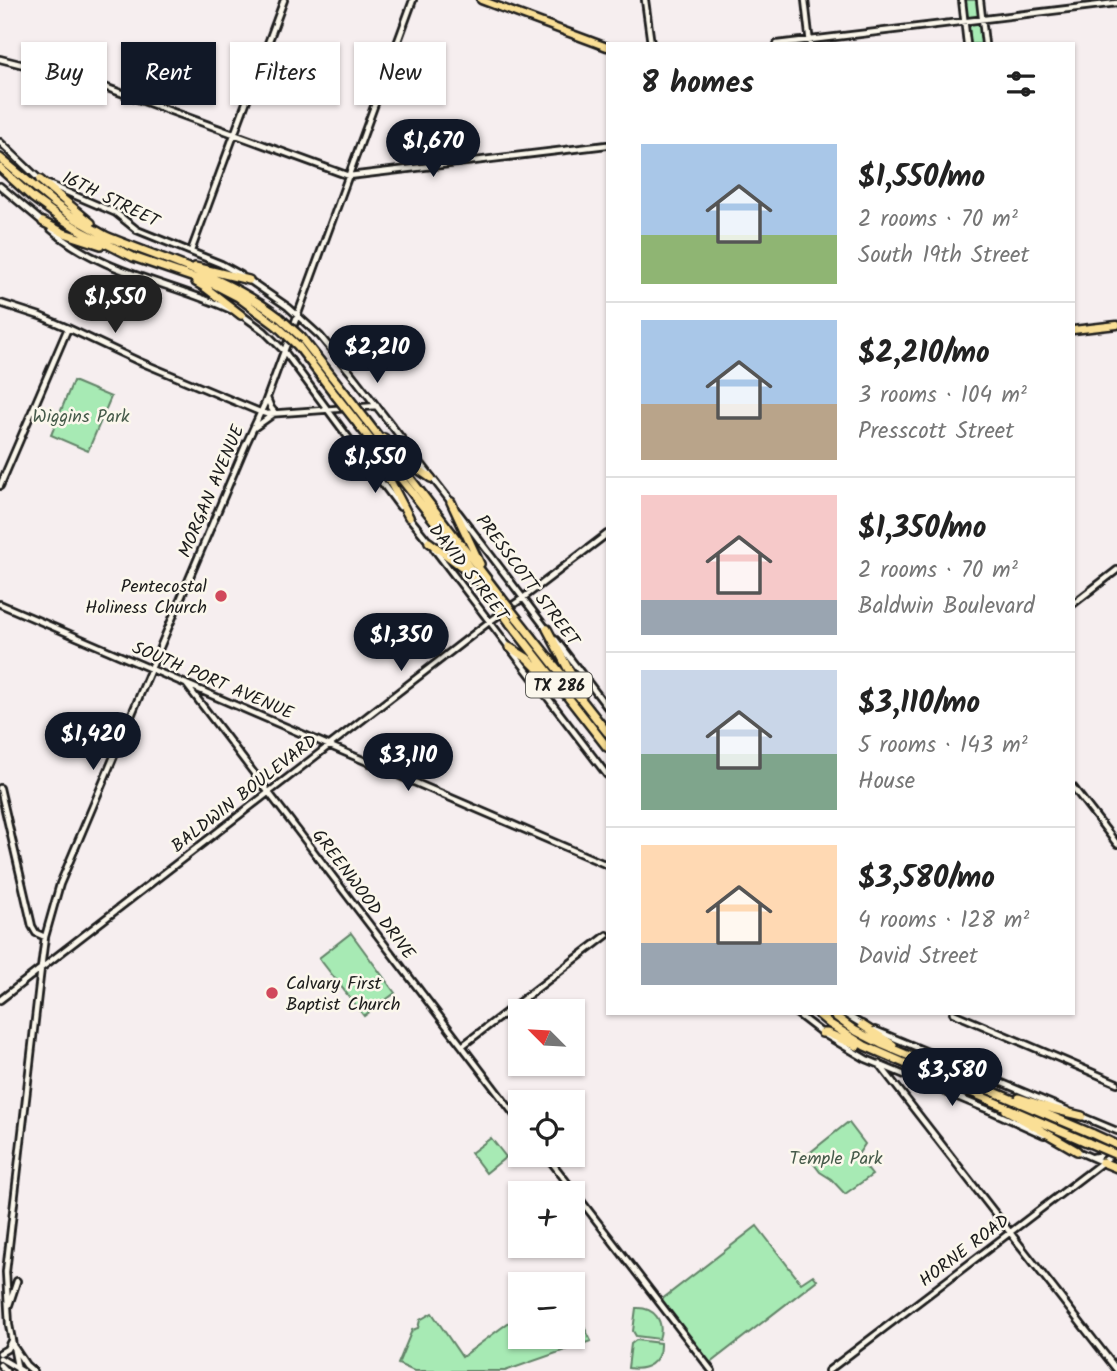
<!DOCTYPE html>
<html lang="en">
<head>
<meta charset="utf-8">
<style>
  body { margin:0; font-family:Kalam,sans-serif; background:#f2f2f2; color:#222; height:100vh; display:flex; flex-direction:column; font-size:26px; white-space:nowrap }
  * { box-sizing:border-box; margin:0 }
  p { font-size:23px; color:#767676 }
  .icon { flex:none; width:38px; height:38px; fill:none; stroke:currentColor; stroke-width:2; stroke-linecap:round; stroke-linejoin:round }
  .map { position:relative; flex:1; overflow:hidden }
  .side { position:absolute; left:606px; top:42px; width:469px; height:973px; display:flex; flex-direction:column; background:#fff; border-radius:0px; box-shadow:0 2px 5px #0004 }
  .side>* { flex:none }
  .banner { position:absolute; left:21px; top:42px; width:480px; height:63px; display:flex; gap:14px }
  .needle { width:46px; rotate:294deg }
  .controls { position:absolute; left:508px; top:999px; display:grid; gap:14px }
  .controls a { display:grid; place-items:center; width:77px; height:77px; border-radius:0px; background:#fff; box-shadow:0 2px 5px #0004; font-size:35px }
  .price { position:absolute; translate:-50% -60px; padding:0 16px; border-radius:24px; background:#111827; color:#fff; font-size:23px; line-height:46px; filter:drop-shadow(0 2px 4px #0008) }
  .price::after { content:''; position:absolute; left:50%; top:42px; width:21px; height:16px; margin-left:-10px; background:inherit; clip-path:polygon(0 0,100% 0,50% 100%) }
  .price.active { background:#222; color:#fff }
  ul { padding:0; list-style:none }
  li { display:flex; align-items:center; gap:21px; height:175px; padding:0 35px }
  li+li { border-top:2px solid #e0e0e0 }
  li span { display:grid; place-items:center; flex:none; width:196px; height:140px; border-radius:0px; color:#555 }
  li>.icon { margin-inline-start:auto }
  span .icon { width:84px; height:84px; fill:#fffc; stroke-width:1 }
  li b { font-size:30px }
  h2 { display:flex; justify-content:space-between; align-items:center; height:84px; padding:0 35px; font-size:30px }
  .pill { padding:0 24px; border-radius:0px; background:#fff; box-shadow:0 2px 5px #0004; font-size:24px; line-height:63px }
  .pill.active { background:#111827; color:#fff }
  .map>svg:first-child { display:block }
  .green { fill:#a7eab4; stroke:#628368; stroke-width:2 }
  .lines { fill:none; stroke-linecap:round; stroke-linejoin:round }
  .secondary-casing { stroke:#1c1c1c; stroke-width:10 }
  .primary-casing { stroke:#1c1c1c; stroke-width:11 }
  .highway-casing { stroke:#1c1c1c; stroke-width:12 }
  .secondary { stroke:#fbf7ec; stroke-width:4.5 }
  .primary { stroke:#fadf96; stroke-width:6 }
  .highway { stroke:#fadf96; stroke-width:7 }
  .highway-bridge-casing { stroke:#1c1c1c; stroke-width:12; stroke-linecap:butt }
  .highway-bridge { stroke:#fadf96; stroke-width:7 }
  .poi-dot { fill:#d1495b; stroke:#fbf7ec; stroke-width:2.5 }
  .labels { text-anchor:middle; stroke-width:5; stroke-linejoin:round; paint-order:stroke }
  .shield { fill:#fbf7ec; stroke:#5f5e5a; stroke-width:2 }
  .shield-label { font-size:16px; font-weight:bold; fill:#1c1c1c }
  .street-label { font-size:18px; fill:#1c1c1c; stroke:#fbf7ec }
  .park-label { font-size:18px; fill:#465a4a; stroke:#fbf7ec }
  .poi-label { font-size:18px; fill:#1c1c1c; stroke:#fbf7ec; text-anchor:end }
</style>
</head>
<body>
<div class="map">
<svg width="1117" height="1371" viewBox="0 0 1117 1371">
  <rect width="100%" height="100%" fill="#f6eeef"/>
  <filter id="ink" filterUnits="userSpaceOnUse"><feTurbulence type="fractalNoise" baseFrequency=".0143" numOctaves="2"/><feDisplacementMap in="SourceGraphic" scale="14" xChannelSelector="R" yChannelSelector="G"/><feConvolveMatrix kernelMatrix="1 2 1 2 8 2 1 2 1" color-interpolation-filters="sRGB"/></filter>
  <g filter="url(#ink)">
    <path class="green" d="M 964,0 L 977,0 L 982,44 L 969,44 Z
      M 73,381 L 111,397 L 88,451 L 51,435 Z
      M 351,933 L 395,993 L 364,1016 L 319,958 Z
      M 847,1123 L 849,1123 L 865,1144 L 857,1156 L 872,1175 L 845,1194 L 831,1179 L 820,1172 L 807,1155 Z
      M 491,1138 L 506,1157 L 486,1173 L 471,1153 Z
      M 757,1226 L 801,1283 L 813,1275 L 817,1280 L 710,1363 L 661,1300 Z
      M 572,1302 L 591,1341 L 505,1371 L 414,1371 L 398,1364 L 412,1330 L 418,1328 L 420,1320 L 432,1313 L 462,1357 L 520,1314 L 520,1337 L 572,1337 Z
      M 636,1308 C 654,1307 665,1321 659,1339 L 636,1336 L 633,1331 Z
      M 636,1340 L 660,1343 C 661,1363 646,1371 628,1368 L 631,1344 Z"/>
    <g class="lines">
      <defs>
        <path id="secondary" d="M 645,0 L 651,44
          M 805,0 L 810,44
          M 962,0 L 967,44
          M 980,0 L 985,44
          M 777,44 L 1117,3
          M 0,59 L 91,82 L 349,176 L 607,145
          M 0,142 L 40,180
          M 48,184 L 116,213 L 137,230 L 221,264 L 241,275
          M 0,186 L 45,224
          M 51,229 C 100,273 173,283 231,310
          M 191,251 L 284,0
          M 249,280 L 288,307 L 320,336 L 350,372 L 451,502
          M 0,303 L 40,316 L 68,328 L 138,361 L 260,412 L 267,414 L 377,406
          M 242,315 L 264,331 L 284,351 L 400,507
          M 292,330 L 413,0
          M 254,428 L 275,413 L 271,408 L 267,398
          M 0,486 L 68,328
          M 458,512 L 548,631
          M 408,516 L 429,542
          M 434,549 L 607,775
          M 0,604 L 607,865
          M 1073,604 L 1117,570
          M 556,640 L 607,707
          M 186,684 L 520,1122
          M 1073,787 L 1117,844
          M 0,788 L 32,926 L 36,933 L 45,937
          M 0,1000 L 489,622 L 523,598 L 607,534
          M 796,1013 L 822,1033 L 866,1059 L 991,1111 L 1044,1135
          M 843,1013 L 863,1025
          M 953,1013 L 1117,1083
          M 875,1030 L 1067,1110
          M 462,1046 L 607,935
          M 879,1064 L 1117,1370
          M 1081,1116 L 1117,1131
          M 1077,1151 L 1102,1162
          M 546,1155 L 712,1371
          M 1093,1157 L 1098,1156 L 1115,1144
          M 9,1305 L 17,1281
          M 14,1347 L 26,1365 L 33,1371
          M 0,1353 L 7,1349 L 11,1341
          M 0,1358 L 22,1371
          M 0,1365 L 6,1371
          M 18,1371 L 9,1325 L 6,1272 L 41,968 L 45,937 L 60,884 L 246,444 L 265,403 L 289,338
          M 828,1371 L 1117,1151"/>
        <path id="primary" d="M 481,0 L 607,47
          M 1073,330 L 1117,325"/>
        <path id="highway" d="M 0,158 L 55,204 L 76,219 L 106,236 C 166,261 228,277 280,318
          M 0,168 L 33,198 L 59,217 L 83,232 L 133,257 L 215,285 L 238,297 L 277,326
          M 40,180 L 91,223
          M 43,222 L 64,233 L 101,245
          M 195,267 L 249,280
          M 196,282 L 206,288 L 241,315
          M 301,337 L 345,393
          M 298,346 L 336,396
          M 365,419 L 500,596
          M 358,424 L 447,537 L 493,600
          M 384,438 L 412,465 L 431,478
          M 372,447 L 409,517
          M 451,502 L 480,564
          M 429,542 L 461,566 L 471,577
          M 517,618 L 607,732
          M 510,623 L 607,747
          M 547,629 L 582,695
          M 509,647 L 527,658 L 554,685
          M 817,1013 L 830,1024 L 865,1046 L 1089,1143
          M 831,1013 L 854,1030 L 881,1044 L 1093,1134
          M 862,1025 L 893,1045
          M 822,1033 L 827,1033 L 857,1046
          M 1019,1098 L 1053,1109 L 1082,1116
          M 1006,1110 L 1077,1151
          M 1102,1162 L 1117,1168"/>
      </defs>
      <use href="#secondary" class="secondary-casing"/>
      <use href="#primary" class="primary-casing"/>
      <use href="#highway" class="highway-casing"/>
      <use href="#secondary" class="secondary"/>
      <use href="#primary" class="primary"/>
      <use href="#highway" class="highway"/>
      <defs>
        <path id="highway-bridge" d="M 280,318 L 301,337
          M 277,326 L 298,346
          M 345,393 L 365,419
          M 336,396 L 358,424
          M 500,596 L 517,618
          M 493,600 L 510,623
          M 1093,1134 L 1117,1145
          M 1089,1143 L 1117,1155"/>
      </defs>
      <use href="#highway-bridge" class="highway-bridge-casing"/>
      <use href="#highway-bridge" class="highway-bridge"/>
    </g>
  </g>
  <g class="poi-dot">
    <circle cx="221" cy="596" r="7"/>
    <circle cx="272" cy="993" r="7"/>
  </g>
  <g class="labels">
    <rect class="shield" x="526" y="672.5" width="66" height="25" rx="5"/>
    <g class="shield-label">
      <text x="559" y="691">TX 286</text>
    </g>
    <g class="street-label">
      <text transform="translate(111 199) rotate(26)" y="6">16TH STREET</text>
      <text transform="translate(211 491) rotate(-67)" y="6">MORGAN AVENUE</text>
      <text transform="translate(469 572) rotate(52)" y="6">DAVID STREET</text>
      <text transform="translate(528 580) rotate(53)" y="6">PRESSCOTT STREET</text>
      <text transform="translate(213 680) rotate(23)" y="6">SOUTH PORT AVENUE</text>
      <text transform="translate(244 793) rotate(-38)" y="6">BALDWIN BOULEVARD</text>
      <text transform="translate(364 894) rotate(53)" y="6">GREENWOOD DRIVE</text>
      <text transform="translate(964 1250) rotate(-37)" y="6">HORNE ROAD</text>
    </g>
    <g class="park-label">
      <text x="81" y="422">Wiggins Park</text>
      <text x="836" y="1164">Temple Park</text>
    </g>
    <g class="poi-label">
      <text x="207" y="592">Pentecostal<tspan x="207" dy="21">Holiness Church</tspan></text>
      <text x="286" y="989" text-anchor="start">Calvary First<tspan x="286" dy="21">Baptist Church</tspan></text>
    </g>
  </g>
</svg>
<div class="controls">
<a><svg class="needle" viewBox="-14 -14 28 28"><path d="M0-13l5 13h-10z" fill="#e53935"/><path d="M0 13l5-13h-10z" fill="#767676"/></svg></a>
<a><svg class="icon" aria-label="locate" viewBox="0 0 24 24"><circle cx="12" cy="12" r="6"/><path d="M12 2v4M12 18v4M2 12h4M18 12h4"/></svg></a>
<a>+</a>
<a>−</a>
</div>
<b class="price" style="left:433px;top:179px">$1,670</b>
<b class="price active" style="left:115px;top:335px">$1,550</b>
<b class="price" style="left:377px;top:385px">$2,210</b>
<b class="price" style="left:375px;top:495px">$1,550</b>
<b class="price" style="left:401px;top:673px">$1,350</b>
<b class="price" style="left:93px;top:772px">$1,420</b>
<b class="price" style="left:408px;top:793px">$3,110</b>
<b class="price" style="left:952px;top:1108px">$3,580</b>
<div class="banner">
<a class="pill">Buy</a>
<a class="pill active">Rent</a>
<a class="pill">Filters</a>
<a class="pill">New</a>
</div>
<section class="side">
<h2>8 homes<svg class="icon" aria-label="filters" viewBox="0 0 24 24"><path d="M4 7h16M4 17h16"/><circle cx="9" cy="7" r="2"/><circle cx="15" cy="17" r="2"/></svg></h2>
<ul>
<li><span style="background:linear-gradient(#a9c7e8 65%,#8fb573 0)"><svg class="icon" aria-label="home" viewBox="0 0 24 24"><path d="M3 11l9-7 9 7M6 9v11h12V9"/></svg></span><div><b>$1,550/mo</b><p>2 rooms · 70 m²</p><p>South 19th Street</p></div></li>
<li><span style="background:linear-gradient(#a9c7e8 60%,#b9a48a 0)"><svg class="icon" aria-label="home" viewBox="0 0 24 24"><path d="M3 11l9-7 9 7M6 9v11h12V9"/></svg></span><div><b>$2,210/mo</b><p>3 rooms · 104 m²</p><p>Presscott Street</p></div></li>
<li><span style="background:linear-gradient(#f6c9c9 75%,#9aa5b1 0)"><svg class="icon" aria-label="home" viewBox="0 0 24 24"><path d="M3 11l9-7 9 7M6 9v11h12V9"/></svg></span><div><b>$1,350/mo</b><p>2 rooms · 70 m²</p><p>Baldwin Boulevard</p></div></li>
<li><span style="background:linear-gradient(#c9d6e8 60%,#7fa58c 0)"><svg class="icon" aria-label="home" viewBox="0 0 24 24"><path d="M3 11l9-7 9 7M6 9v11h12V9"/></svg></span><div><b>$3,110/mo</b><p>5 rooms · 143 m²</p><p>House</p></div></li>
<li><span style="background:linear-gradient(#ffd9b3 70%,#9aa5b1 0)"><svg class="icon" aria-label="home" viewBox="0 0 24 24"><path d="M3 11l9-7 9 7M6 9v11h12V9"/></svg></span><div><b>$3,580/mo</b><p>4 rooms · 128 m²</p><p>David Street</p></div></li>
</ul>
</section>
</div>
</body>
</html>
